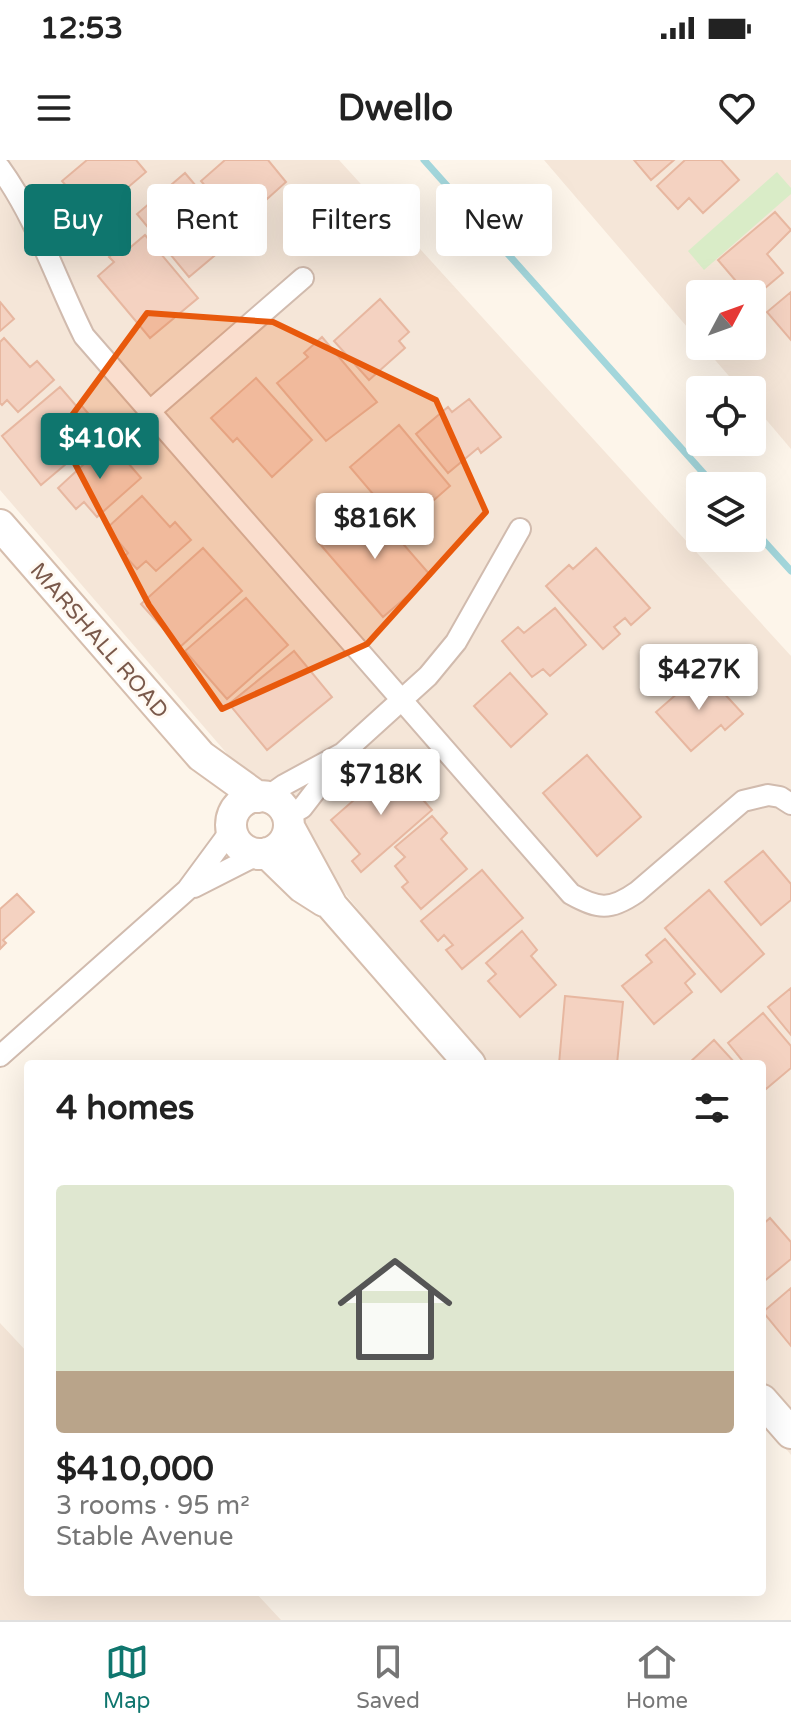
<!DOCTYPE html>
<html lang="en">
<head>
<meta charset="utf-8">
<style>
  body { margin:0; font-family:"Varela Round",sans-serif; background:#f6f6f6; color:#222; height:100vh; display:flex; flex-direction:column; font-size:30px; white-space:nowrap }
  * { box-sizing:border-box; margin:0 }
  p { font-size:26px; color:#767676 }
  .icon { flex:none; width:44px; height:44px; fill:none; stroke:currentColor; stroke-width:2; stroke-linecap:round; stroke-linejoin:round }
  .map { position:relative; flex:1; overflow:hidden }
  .details { position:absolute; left:24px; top:900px; width:742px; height:536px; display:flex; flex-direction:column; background:#fff; border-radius:8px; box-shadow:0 8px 32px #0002 }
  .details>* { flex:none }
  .banner { position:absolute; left:24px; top:24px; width:744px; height:72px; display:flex; gap:16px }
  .needle { width:52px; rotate:49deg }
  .fabs { position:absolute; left:686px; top:120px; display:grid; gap:16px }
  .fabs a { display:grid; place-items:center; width:80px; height:80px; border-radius:8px; background:#fff; box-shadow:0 8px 32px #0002; font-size:40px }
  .price { position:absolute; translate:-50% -68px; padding:0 18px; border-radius:8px; background:#fff; color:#222; font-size:26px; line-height:52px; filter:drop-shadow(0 2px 4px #0008) }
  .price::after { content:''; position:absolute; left:50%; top:48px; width:24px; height:18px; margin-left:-12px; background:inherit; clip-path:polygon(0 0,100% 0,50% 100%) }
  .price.selected { background:#0f766e; color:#fff }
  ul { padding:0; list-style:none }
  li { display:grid; align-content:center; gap:16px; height:424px; padding:0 32px }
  li span { display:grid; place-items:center; height:248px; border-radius:8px; color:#555 }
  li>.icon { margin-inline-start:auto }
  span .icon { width:144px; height:144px; fill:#fffc; stroke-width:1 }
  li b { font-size:34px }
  h2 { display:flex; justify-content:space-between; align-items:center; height:96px; padding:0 32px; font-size:34px }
  .tag { padding:0 28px; border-radius:8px; background:#fff; box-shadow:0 8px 32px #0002; font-size:28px; line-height:72px }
  .tag.selected { background:#0f766e; color:#fff }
  .status { display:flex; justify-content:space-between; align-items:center; height:56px; padding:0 40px; background:#fff; direction:ltr }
  .status svg { height:22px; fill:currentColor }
  header { display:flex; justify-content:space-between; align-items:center; height:104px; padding:0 32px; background:#fff; font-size:36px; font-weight:800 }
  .tabs { display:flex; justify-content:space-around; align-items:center; height:112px; border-top:2px solid #e0e0e0; background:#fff; font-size:22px; color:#767676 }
  .tabs a { display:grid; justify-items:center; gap:4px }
  .tabs .selected { color:#0f766e }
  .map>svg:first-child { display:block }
  .residential { fill:#f5e6d8 }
  .green { fill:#d9ecc7 }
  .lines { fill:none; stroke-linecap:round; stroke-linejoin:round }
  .stream { stroke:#a3d6db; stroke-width:7 }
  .building { fill:#f4d2c1; stroke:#e7b7a0; stroke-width:2 }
  .street-casing { stroke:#d1bbae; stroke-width:24 }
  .secondary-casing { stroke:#d6beae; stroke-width:34 }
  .street { stroke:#fff; stroke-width:20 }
  .secondary { stroke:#fff; stroke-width:30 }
  .marked { fill:#e8590c; fill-opacity:0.2; stroke:#e8590c; stroke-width:6; stroke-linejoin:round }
  .labels { text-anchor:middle; stroke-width:6; stroke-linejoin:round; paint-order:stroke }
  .street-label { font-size:22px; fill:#7a594b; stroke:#fff9f2 }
</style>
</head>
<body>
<div class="status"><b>12:53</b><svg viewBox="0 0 49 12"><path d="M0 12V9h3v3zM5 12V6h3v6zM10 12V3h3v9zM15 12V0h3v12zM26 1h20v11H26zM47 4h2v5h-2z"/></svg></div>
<header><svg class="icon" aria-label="menu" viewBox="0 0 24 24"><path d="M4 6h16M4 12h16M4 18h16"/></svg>Dwello<svg class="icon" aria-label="heart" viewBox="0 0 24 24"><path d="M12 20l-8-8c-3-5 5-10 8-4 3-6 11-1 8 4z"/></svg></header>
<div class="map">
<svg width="791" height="1460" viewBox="0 0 791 1460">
  <rect width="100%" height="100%" fill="#fdf5ea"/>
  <path class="residential" d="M 0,0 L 339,0 L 791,496 L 791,1295 L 762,1259 L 762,904 L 480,904 L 322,704 L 0,330 Z
    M 544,0 L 791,0 L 791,289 L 752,243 L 752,230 L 741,230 L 703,186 L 752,186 L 752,134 L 700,134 L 700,182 Z
    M 0,1163 L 28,1193 L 28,1432 L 255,1432 L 281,1460 L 0,1460 Z"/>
  <path class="green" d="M 777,12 L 791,28 L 791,34 L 704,110 L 688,91 Z"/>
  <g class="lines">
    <path class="stream" d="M 424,0 L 715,326
      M 752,368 L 791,411"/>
  </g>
  <path class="building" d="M 87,0 L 136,0 L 146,12 L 93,57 L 62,21 Z
    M 225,0 L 268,0 L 286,22 L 267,39 L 262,33 L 248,45 L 244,41 L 229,54 L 201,21 Z
    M 634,0 L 674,0 L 651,20 Z
    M 685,0 L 721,0 L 739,20 L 703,53 L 689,38 L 678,49 L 657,26 Z
    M 185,13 L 238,76 L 189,117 L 137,54 Z
    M 775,52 L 791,70 L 767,94 L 783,113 L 752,139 L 752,134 L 747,134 L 718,100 Z
    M 145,75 L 198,138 L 150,178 L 98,116 L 114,102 L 109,97 L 122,86 L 126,91 Z
    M 791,132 L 791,180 L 767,152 Z
    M 380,139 L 409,172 L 399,181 L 405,188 L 369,220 L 334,181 Z
    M 0,142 L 14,159 L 0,171 Z
    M 322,177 L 377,242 L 326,281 L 277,223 L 308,197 L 304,193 Z
    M 4,178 L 30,207 L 37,201 L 54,220 L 18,252 L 7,240 L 2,245 L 0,243 L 0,182 Z
    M 256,218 L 312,280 L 272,317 L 237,278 L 233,282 L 211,258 Z
    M 60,227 L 78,248 L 81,245 L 104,272 L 41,325 L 2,276 Z
    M 469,239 L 501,277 L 481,293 L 478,288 L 448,313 L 416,274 L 448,247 L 452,252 Z
    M 399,265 L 450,326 L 402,368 L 350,307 Z
    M 109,281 L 141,318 L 97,357 L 84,342 L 76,349 L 58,328 Z
    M 142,336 L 170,367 L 175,362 L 191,380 L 156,411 L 146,401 L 137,409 L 125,396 L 128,393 L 107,368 Z
    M 359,348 L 370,361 L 378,355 L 431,416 L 383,457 L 319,383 Z
    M 203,388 L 242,431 L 180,487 L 141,444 Z
    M 596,388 L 650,448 L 631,465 L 625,458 L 614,467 L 620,474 L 603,489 L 546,426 L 569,405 L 573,409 Z
    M 246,438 L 288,485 L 227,539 L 185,491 Z
    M 555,448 L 586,485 L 550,516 L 543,509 L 532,517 L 502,481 L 518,467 L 524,473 Z
    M 294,491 L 332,537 L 267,590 L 229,544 Z
    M 510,513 L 547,554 L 511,587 L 474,546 Z
    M 710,518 L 743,554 L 725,570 L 721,565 L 691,591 L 656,552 L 694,519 L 700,526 Z
    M 587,595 L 641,657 L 597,696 L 543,633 Z
    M 393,606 L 432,650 L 361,712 L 352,701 L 360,694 L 331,660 Z
    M 432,656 L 447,673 L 441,679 L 467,709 L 421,749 L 402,727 L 408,722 L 395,706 L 405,697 L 395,687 Z
    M 763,691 L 791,724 L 791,740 L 761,765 L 725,722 Z
    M 482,710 L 523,758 L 462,809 L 446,790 L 453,785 L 444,775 L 438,781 L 421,761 Z
    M 709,730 L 764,794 L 721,832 L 665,768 Z
    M 17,734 L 34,752 L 3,780 L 6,783 L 0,789 L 0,749 Z
    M 522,771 L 537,790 L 531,796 L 556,825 L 520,857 L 488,821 L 496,814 L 486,803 Z
    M 665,779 L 695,814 L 685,823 L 692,832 L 654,864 L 622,826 L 652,802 L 646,795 Z
    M 791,828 L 791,875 L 768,847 Z
    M 565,836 L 623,842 L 617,904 L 559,904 Z
    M 763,853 L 791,886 L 791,908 L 766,929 L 762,923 L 762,904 L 745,904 L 728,883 Z
    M 714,880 L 736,904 L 688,904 Z
    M 770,1058 L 791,1082 L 791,1099 L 762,1123 L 762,1065 Z
    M 791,1128 L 791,1186 L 763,1152 Z"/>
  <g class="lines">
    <defs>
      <path id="street" d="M 0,8 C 37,59 56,120 84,176 L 571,734 C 598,749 610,751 637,732 L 743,641 L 768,635 L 780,637 L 791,644
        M 150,251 L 303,118
        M 267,637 L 284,625 L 343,593 L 428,516 L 456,482 L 520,369
        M 287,656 L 302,648 L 339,600
        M 194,727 L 259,694
        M 0,896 L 187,730 L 232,669"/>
      <path id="secondary" d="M 0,365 L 201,596 L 258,637
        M231 665a29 29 0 1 1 58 0a29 29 0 1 1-58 0Z
        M 289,667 L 332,746 L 470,904
        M 267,693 L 302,727 L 324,741
        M 762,1240 L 791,1273"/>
    </defs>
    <use href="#street" class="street-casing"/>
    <use href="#secondary" class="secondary-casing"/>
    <use href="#street" class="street"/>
    <use href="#secondary" class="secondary"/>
  </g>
  <path class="marked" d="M 147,153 L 273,162 L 436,240 L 486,352 L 367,484 L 222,549 L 149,445 L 59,273 Z"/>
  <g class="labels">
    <g class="street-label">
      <text transform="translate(100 480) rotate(49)" y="8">MARSHALL ROAD</text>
    </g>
  </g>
</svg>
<div class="fabs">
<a><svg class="needle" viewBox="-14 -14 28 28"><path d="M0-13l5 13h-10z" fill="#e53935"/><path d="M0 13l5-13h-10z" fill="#767676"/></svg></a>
<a><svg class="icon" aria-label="locate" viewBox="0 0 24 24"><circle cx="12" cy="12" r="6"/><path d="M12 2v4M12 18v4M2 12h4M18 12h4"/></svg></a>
<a><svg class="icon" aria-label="layers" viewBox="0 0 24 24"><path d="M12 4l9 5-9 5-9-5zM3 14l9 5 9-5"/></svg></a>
</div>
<b class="price selected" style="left:100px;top:321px">$410K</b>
<b class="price" style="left:375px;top:401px">$816K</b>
<b class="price" style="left:699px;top:552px">$427K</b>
<b class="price" style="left:381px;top:657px">$718K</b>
<div class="banner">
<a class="tag selected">Buy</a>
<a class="tag">Rent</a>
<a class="tag">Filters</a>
<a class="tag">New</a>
</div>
<section class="details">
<h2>4 homes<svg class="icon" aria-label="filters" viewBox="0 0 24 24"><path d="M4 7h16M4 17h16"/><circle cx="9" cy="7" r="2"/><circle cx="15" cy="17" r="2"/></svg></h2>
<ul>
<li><span style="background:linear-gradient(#dfe7d0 75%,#b9a48a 0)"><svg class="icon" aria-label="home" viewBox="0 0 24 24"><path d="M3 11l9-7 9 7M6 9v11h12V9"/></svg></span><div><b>$410,000</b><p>3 rooms · 95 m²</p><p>Stable Avenue</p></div></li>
</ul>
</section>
</div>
<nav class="tabs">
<a class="selected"><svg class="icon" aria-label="map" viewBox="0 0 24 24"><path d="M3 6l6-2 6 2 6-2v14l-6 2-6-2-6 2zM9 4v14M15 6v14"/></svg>Map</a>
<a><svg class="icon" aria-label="saved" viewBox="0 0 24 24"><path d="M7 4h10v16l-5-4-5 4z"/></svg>Saved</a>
<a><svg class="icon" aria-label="home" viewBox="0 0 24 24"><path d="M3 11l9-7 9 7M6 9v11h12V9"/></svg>Home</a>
</nav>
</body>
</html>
